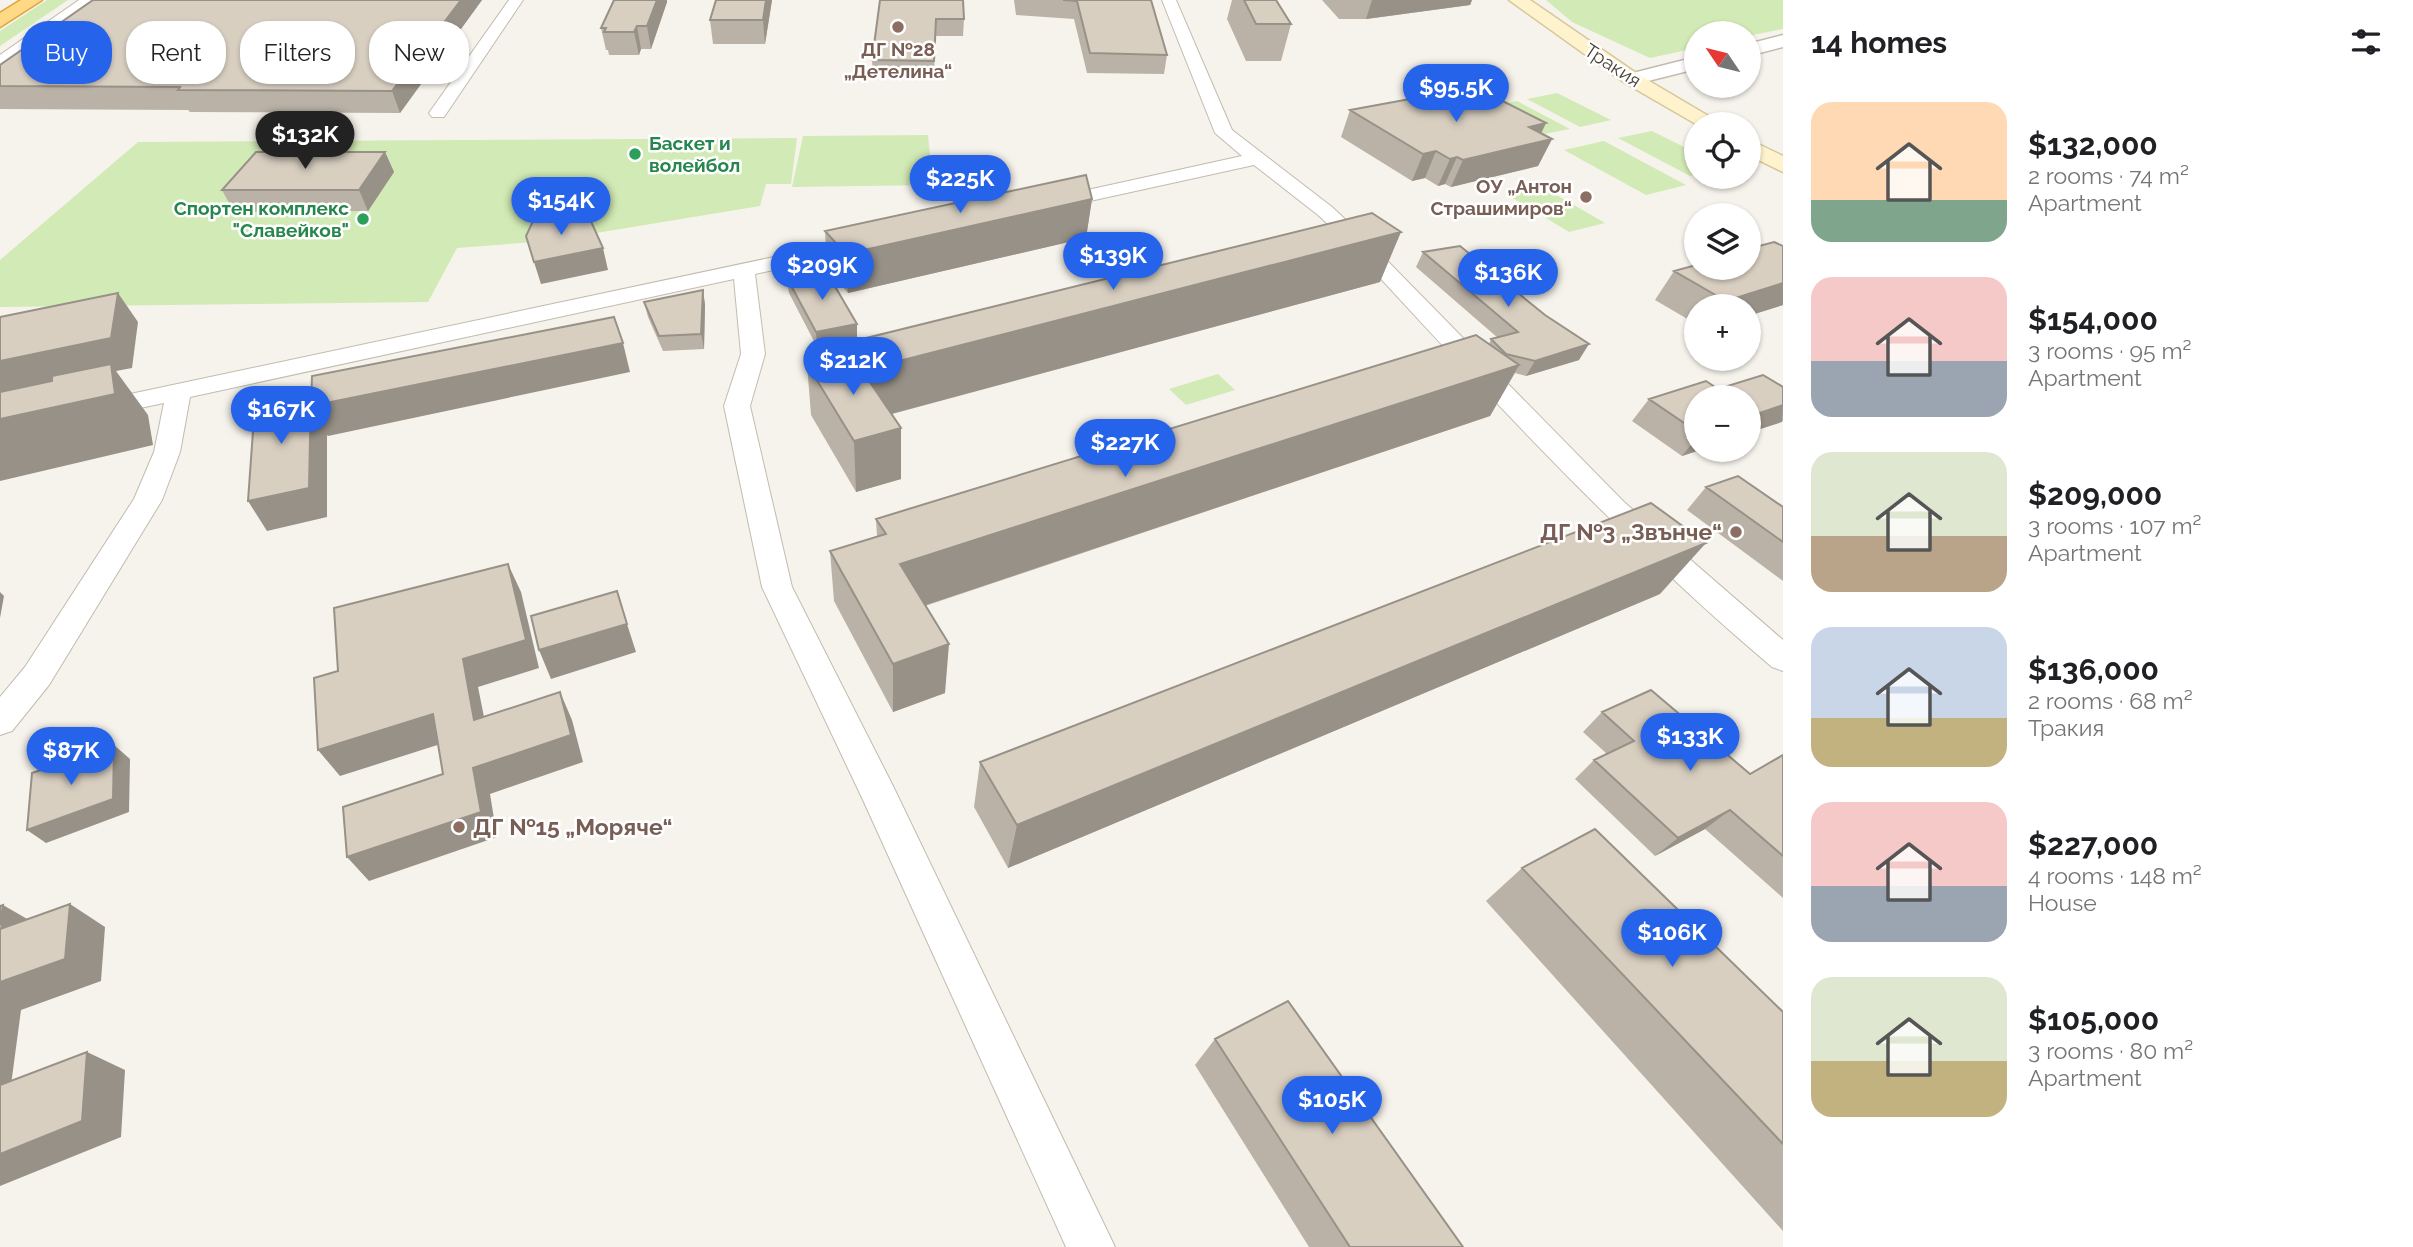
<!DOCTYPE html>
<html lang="en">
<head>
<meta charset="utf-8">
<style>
  body { margin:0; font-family:Raleway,sans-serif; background:#f6f6f6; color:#202124; height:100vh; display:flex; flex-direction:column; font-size:26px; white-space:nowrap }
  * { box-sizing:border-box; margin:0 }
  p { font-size:23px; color:#757577 }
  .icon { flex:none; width:38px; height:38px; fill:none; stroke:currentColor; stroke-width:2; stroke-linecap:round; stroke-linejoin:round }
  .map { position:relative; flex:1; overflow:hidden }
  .details { display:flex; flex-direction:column; background:#fff; width:630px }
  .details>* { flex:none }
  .guide { position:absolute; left:21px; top:21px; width:665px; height:63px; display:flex; gap:14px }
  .needle { width:46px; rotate:305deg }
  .controls { position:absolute; left:1684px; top:21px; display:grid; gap:14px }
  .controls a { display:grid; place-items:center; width:77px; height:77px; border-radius:50%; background:#fff; box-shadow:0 2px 5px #0004; font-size:35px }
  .price { position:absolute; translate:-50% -60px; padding:0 16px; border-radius:24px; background:#2563eb; color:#fff; font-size:23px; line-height:46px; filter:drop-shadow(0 2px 4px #0008) }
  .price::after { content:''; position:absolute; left:50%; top:42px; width:21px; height:16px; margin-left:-10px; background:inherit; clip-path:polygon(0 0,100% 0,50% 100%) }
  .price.on { background:#222; color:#fff }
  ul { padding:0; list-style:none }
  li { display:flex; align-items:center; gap:21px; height:175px; padding:0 28px }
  li span { display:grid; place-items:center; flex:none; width:196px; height:140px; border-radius:21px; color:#555 }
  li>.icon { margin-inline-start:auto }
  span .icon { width:84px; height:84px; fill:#fffc; stroke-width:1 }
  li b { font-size:30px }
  h2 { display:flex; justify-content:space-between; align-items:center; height:84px; padding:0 28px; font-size:30px }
  .pill { padding:0 24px; border-radius:28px; background:#fff; box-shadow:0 2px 5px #0004; font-size:24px; line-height:63px }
  .pill.on { background:#2563eb; color:#fff }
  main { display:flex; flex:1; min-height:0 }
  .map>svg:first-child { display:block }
  .green { fill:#d2eab5 }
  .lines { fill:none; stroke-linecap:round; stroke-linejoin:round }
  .minor-casing { stroke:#c2bbae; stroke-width:2 }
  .tertiary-casing { stroke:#c2bbae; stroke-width:3 }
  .secondary-casing { stroke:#d6c79b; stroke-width:3 }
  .trunk-casing { stroke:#e0a43c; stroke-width:3 }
  .minor { fill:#fff; fill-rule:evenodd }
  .tertiary { fill:#fff; fill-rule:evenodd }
  .secondary { fill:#fff3cd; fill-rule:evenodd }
  .trunk { fill:#ffd985; fill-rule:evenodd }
  .wall { fill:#bab2a6 }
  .shaded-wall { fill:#979187 }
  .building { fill:#d8cfc1; stroke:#979187; stroke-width:2 }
  .education-dot { fill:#8d6e63; stroke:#fff; stroke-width:2.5 }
  .leisure-dot { fill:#2e9e5b; stroke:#fff; stroke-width:2.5 }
  .labels { text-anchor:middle; stroke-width:5; stroke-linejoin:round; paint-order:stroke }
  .far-education-label { font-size:19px; font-weight:bold; fill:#785e54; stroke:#fff }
  .far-street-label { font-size:19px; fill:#4b4439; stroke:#fff }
  .far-leisure-label { font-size:19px; font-weight:bold; fill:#27864d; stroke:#fff; text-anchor:start }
  .education-label { font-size:23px; font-weight:bold; fill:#785e54; stroke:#fff; text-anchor:end }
</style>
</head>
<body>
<main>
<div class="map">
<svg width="1783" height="1247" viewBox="0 0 1783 1247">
  <rect width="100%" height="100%" fill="#f6f3ec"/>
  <path class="green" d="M 47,0 L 68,0 L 0,46 L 0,31 Z
    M 1546,0 L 1783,0 L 1783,29 L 1748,36 L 1748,33 L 1696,33 L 1696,48 L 1650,58 L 1572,22 Z
    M 1557,93 L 1611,120 L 1580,127 L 1527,99 Z
    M 1517,101 L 1570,129 L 1539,135 L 1486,107 Z
    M 1652,131 L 1696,153 L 1696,174 L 1690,176 L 1618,138 Z
    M 928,135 L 933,185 L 792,187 L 803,136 Z
    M 797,138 L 791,184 L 766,184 L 760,206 L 596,233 L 540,238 L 535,242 L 457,248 L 428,302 L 0,307 L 0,260 L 138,142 Z
    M 1604,141 L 1686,185 L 1646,195 L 1564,150 Z
    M 1541,186 L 1605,223 L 1569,232 L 1506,194 Z
    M 1218,374 L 1235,390 L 1186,405 L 1169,389 Z"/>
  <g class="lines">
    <defs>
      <path id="minor" d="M 79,0 L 96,0 L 0,68 L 0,55 Z
        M 509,0 L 523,0 L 444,117 L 432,117 L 429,113 Z
        M 1162,0 L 1176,0 L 1232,130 L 1332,207 L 1361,234 L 1624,502 L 1783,640 L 1783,671 L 1772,667 C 1618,537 1483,390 1347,242 L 1318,215 L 1254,165 L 1049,210 L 1042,208 L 1039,204 L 1042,200 L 1242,156 L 1215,133 Z
        M 868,237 L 876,238 L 879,243 L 876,248 L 755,274 L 765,354 L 750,406 L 792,587 L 893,786 L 1115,1247 L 1066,1247 L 863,800 L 762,587 L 724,406 L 741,354 L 734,279 L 190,397 L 180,452 L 162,500 L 49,685 L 12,731 L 0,735 L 0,697 L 25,667 L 134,499 L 154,452 L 164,403 L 97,417 L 88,415 L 84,409 L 88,403 Z"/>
      <path id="tertiary" d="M 1783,35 L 1783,47 L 1748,56 L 1748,44 Z
        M 1696,57 L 1696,69 L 1632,85 L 1622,79 L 1625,75 Z"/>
      <path id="secondary" d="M 1509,0 L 1530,0 L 1639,75 L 1722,124 L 1696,124 L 1625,83 Z
        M 1748,139 L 1783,156 L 1783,172 L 1748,155 Z"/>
      <path id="trunk" d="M 21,0 L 42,0 L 0,27 L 0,13 Z"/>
    </defs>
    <use href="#minor" class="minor-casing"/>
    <use href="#tertiary" class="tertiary-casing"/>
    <use href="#secondary" class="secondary-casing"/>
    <use href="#trunk" class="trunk-casing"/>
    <use href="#minor" class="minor"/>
    <use href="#tertiary" class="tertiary"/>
    <use href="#secondary" class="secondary"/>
    <use href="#trunk" class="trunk"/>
  </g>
  <path class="wall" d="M 482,0 L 400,113 L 190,112 L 188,110 L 0,109 L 0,65 Z
    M 614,0 L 667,0 L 667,2 L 651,49 L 641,49 L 639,55 L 609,55 L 608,50 L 606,50 L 601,28 Z
    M 772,0 L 765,44 L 713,44 L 710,20 Z
    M 880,0 L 964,19 L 963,36 L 935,36 L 934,78 L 873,77 L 872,60 Z
    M 1014,0 L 1151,0 L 1167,55 L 1164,74 L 1087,73 L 1074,19 L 1016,15 Z
    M 1232,0 L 1276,0 L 1291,24 L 1281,61 L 1246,61 L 1227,19 Z
    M 1322,0 L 1472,0 L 1470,5 L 1366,19 L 1339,19 Z
    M 1350,110 L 1546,123 L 1541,134 L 1552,139 L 1538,166 L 1451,187 L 1445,184 L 1438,186 L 1425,178 L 1412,181 L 1341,137 Z
    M 385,152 L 394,172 L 368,211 L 234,212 L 222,190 Z
    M 1092,199 L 1086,238 L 848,293 L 827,269 L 825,231 Z
    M 1783,246 L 1783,305 L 1748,316 L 1748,306 L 1696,306 L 1696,324 L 1655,300 L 1674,271 Z
    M 1423,252 L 1579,360 L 1526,376 L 1515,373 L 1490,416 L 925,606 L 945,693 L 893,712 L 834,601 L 830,551 L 877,536 L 876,519 L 1489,344 L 1491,339 L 1498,338 L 1416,267 Z
    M 787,278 L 857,324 L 857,339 L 817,347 L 789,293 Z
    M 1380,282 L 892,414 L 901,479 L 856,492 L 811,415 L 807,364 L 847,354 L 846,343 Z
    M 703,290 L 705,305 L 704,349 L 663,351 L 648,317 L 644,302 Z
    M 1783,387 L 1783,421 L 1748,433 L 1748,397 L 1696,397 L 1696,450 L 1700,450 L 1682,456 L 1632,421 L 1649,399 L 1718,389 Z
    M 1706,487 L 1783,507 L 1783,581 L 1687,510 Z
    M 1660,594 L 1008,868 L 974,807 L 980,762 Z
    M 1602,712 L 1750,774 L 1783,755 L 1783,898 L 1705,829 L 1655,856 L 1575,779 L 1594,760 L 1607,754 L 1583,732 Z
    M 1522,868 L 1783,1012 L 1783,1231 L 1486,901 Z
    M 1215,1039 L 1463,1247 L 1309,1247 L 1195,1065 Z"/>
  <path class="shaded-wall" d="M 461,0 L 482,0 L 400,113 L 392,91 Z
    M 657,0 L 667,0 L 667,2 L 651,49 L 647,26 Z
    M 766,0 L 772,0 L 765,44 L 763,20 Z
    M 1372,0 L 1472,0 L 1470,5 L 1366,19 Z
    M 637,26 L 641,49 L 639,55 L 634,32 Z
    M 1546,123 L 1536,143 L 1552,139 L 1538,166 L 1451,187 L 1463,160 L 1529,127 Z
    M 1436,151 L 1425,178 L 1412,181 L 1423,154 Z
    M 385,152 L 394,172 L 368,211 L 359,190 Z
    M 1457,157 L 1445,184 L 1438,186 L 1450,159 Z
    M 1092,199 L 1086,238 L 848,293 L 846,254 Z
    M 1401,232 L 1380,282 L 865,421 L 864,370 Z
    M 603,248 L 608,270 L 541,284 L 534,262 Z
    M 1783,283 L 1783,305 L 1748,316 L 1748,306 L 1722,306 L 1726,301 Z
    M 703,290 L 705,305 L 704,349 L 701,334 Z
    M 118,293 L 138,322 L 132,368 L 116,371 L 148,415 L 153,445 L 0,481 L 0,361 Z
    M 857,324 L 857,339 L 817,347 L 816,332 Z
    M 623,343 L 630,372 L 328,436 L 327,435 L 327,517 L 267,531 L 248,501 L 311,391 Z
    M 1589,344 L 1579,360 L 1526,376 L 1535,361 Z
    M 1519,365 L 1490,416 L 899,614 L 900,564 Z
    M 1783,405 L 1782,422 L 1748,433 L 1748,417 Z
    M 901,428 L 901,479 L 856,492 L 854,441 Z
    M 1696,438 L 1696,450 L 1700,450 L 1682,456 Z
    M 1706,543 L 1660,594 L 1008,868 L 1017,825 Z
    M 508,564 L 521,592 L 539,668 L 478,687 L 490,747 L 474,720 L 463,659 Z
    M 0,592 L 4,596 L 0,618 Z
    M 627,624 L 636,652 L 551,679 L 539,650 Z
    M 949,644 L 945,693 L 893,712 L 893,664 Z
    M 560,692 L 572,720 L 583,762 L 490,794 L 497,837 L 369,881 L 347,857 L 473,768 Z
    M 433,714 L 450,741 L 340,776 L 318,750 Z
    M 114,745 L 130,759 L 129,812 L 46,843 L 27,830 Z
    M 1730,810 L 1705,829 L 1655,856 L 1678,838 Z
    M 70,904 L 105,927 L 101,981 L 21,1010 L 7,1115 L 0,1112 L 0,982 Z
    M 3,905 L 41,927 L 0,929 Z
    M 87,1052 L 125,1070 L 121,1137 L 0,1186 L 0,1154 Z"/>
  <path class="building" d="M 93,0 L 461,0 L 392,91 L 178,90 L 180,87 L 0,86 L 0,65 Z
    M 614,0 L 657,0 L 647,26 L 637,26 L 634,32 L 604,32 L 606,28 L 601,28 Z
    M 716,0 L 766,0 L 763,20 L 710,20 Z
    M 880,0 L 963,0 L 964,19 L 936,19 L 934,61 L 872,60 Z
    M 1063,0 L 1151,0 L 1167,55 L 1090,53 L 1077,1 Z
    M 1244,0 L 1276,0 L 1291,24 L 1256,24 Z
    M 1475,87 L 1546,123 L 1529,127 L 1552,139 L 1463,160 L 1457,157 L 1450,159 L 1436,151 L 1423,154 L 1350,110 Z
    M 256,152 L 385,152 L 359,190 L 222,190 Z
    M 1086,175 L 1092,199 L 846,254 L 825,231 Z
    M 1372,213 L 1401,232 L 864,370 L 846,343 Z
    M 535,217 L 589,217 L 603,248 L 534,262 L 526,236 Z
    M 1774,242 L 1783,246 L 1783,283 L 1726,301 L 1674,271 L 1696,265 L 1696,268 L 1748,268 L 1748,249 Z
    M 1460,246 L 1545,315 L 1589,344 L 1535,361 L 1506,354 L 1491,339 L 1518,332 L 1423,252 Z
    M 826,271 L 857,324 L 816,332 L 787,278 Z
    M 703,290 L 701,334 L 659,336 L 644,302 Z
    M 118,293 L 111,338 L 0,361 L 0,317 Z
    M 614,317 L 623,343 L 311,406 L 312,376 Z
    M 1476,335 L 1519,365 L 900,564 L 949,644 L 893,664 L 830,551 L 886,534 L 876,519 Z
    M 850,353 L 901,428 L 854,441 L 807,364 Z
    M 111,364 L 115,394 L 0,419 L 0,392 L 52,381 L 52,376 Z
    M 1763,375 L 1783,387 L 1783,405 L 1748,417 L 1748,397 L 1696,397 L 1696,431 L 1649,399 L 1706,381 L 1718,389 Z
    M 311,391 L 309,488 L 248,501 L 255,403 Z
    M 1738,476 L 1783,507 L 1783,542 L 1706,487 Z
    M 1651,503 L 1706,543 L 1017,825 L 980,762 Z
    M 508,564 L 526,640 L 463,659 L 474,720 L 560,692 L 571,735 L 473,768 L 481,812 L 347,857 L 343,807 L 443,774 L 433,714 L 318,750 L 314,678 L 338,671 L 334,608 Z
    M 617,591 L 627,624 L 539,650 L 531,616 Z
    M 1651,690 L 1750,774 L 1783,755 L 1783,856 L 1730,810 L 1678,838 L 1594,760 L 1634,741 L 1602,712 Z
    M 114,745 L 113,799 L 27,830 L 32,773 Z
    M 1595,829 L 1783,1012 L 1783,1144 L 1522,868 Z
    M 70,904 L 65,959 L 0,982 L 0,929 Z
    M 3,905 L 0,925 L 0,906 Z
    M 1288,1001 L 1463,1247 L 1350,1247 L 1215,1039 Z
    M 87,1052 L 82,1121 L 0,1154 L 0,1085 Z"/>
  <g class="education-dot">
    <circle cx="898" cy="27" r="7"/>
    <circle cx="1586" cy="197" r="7"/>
    <circle cx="1736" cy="532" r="7"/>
    <circle cx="459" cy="827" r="7"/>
  </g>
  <g class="leisure-dot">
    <circle cx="635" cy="154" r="7"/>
    <circle cx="363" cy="219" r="7"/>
  </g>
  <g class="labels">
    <g class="far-education-label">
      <text x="898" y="56">ДГ №28<tspan x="898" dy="22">„Детелина“</tspan></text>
      <text x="1572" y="193" text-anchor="end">ОУ „Антон<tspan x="1572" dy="22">Страшимиров“</tspan></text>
    </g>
    <g class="far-street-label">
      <text transform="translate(1613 65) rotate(33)" y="7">Тракия</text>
    </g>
    <g class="far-leisure-label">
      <text x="649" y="150">Баскет и<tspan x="649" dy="22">волейбол</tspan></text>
      <text x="349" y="215" text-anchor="end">Спортен комплекс<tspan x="349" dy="22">"Славейков"</tspan></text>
    </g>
    <g class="education-label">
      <text x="1722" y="540">ДГ №3 „Звънче“</text>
      <text x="473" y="835" text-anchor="start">ДГ №15 „Моряче“</text>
    </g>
  </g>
</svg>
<div class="controls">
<a><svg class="needle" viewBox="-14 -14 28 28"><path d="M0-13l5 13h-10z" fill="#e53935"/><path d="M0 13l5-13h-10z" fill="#757577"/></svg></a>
<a><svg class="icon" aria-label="locate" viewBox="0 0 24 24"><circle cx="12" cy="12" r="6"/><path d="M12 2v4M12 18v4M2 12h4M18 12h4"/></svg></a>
<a><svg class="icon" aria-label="layers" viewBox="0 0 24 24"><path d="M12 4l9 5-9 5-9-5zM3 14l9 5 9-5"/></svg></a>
<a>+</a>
<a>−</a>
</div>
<b class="price" style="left:1456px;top:124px">$95.5K</b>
<b class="price on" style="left:305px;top:171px">$132K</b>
<b class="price" style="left:960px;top:215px">$225K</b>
<b class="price" style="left:561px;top:237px">$154K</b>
<b class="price" style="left:1113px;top:292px">$139K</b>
<b class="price" style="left:822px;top:302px">$209K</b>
<b class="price" style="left:1508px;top:309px">$136K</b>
<b class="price" style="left:853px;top:397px">$212K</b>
<b class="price" style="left:281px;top:446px">$167K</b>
<b class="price" style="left:1125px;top:479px">$227K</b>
<b class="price" style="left:1690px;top:773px">$133K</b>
<b class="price" style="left:71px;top:787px">$87K</b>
<b class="price" style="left:1672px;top:969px">$106K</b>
<b class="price" style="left:1332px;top:1136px">$105K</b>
<div class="guide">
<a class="pill on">Buy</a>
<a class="pill">Rent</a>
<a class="pill">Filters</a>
<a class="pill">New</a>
</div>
</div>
<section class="details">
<h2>14 homes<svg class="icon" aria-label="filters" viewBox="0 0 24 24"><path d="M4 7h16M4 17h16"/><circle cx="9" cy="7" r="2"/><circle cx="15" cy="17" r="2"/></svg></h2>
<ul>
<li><span style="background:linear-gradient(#ffd9b3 70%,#7fa58c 0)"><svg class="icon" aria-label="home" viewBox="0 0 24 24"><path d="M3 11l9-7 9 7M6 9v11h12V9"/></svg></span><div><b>$132,000</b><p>2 rooms · 74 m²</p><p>Apartment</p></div></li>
<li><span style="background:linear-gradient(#f6c9c9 60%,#9aa5b1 0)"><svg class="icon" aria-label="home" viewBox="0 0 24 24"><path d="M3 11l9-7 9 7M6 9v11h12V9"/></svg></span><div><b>$154,000</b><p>3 rooms · 95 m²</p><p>Apartment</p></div></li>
<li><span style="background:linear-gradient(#dfe7d0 60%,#b9a48a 0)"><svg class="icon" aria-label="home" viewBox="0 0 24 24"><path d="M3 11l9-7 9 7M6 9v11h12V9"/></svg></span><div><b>$209,000</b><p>3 rooms · 107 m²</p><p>Apartment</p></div></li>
<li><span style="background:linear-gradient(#c9d6e8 65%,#c2b280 0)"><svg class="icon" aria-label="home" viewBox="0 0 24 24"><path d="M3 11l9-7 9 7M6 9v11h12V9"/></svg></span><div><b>$136,000</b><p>2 rooms · 68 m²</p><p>Тракия</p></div></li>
<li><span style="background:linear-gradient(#f6c9c9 60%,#9aa5b1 0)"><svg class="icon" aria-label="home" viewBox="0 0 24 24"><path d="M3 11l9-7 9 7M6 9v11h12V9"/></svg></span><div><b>$227,000</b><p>4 rooms · 148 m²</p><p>House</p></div></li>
<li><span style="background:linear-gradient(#dfe7d0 60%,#c2b280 0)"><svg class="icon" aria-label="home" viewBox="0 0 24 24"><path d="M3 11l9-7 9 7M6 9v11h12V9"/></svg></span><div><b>$105,000</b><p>3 rooms · 80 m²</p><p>Apartment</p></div></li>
</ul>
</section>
</main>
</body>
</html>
